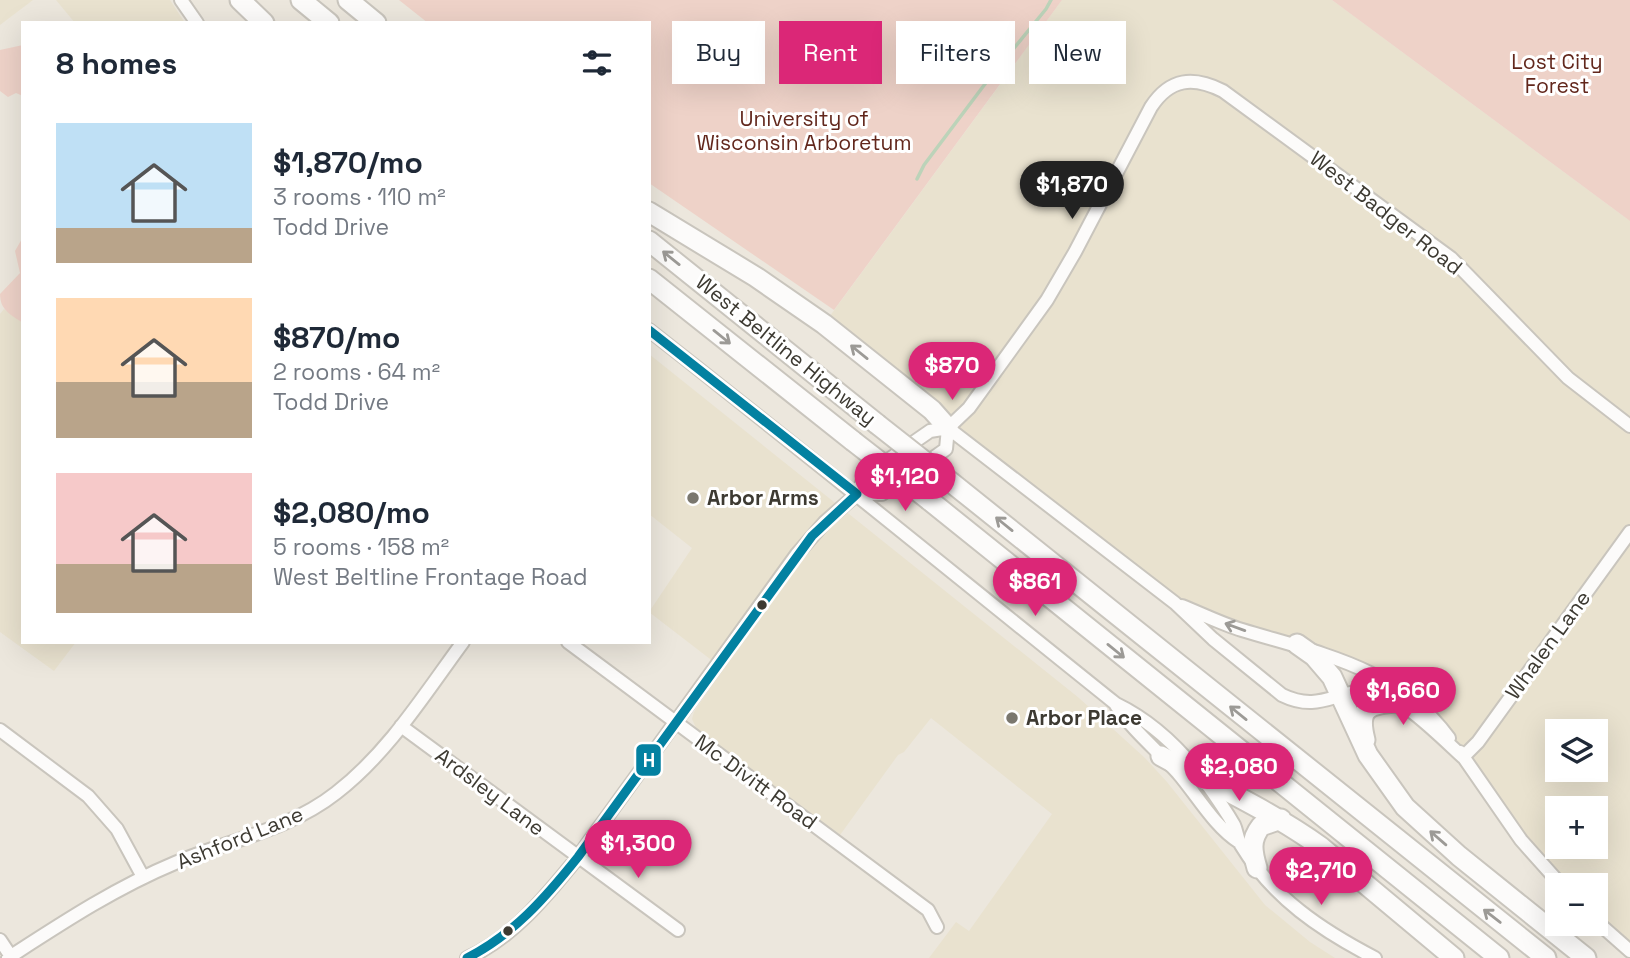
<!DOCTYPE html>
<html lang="en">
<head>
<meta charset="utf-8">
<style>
  body { margin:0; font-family:"Space Grotesk",sans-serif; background:#f2f2f3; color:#1f2937; height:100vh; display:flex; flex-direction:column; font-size:26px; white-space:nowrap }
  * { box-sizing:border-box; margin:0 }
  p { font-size:23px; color:#747a83 }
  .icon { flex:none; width:38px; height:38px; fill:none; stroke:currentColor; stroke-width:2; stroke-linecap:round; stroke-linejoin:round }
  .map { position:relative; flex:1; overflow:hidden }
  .sheet { position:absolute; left:21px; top:21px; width:630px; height:623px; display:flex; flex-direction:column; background:#fff; border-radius:0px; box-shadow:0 7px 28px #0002 }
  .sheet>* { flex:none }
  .guide { position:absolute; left:672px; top:21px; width:665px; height:63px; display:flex; gap:14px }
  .tools { position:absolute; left:1545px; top:719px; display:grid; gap:14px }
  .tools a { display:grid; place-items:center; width:63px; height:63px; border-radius:0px; background:#fff; box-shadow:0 7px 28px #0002; font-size:35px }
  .price { position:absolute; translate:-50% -60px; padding:0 16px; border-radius:24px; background:#db2777; color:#fff; font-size:23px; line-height:46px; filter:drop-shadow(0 2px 4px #0008) }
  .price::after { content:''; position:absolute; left:50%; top:42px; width:21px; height:16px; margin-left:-10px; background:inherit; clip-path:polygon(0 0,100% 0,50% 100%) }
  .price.current { background:#222; color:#fff }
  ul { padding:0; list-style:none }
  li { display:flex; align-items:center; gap:21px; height:175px; padding:0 35px }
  li span { display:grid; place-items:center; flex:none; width:196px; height:140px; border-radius:0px; color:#555 }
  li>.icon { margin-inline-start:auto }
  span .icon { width:84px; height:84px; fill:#fffc; stroke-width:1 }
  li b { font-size:30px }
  h2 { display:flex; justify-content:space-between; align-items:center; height:84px; padding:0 35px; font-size:30px }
  .tag { padding:0 24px; border-radius:0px; background:#fff; box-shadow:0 7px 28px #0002; font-size:24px; line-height:63px }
  .tag.current { background:#db2777; color:#fff }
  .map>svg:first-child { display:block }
  .built { fill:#e9e2cf; fill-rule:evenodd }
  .green { fill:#eed2c8 }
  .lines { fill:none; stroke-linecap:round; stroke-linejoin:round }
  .stream { stroke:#bcd3b9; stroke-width:3.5 }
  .minor-casing { stroke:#c9c5bd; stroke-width:16 }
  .highway-casing { stroke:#c9c5bd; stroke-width:23 }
  .minor { stroke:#fcfbfa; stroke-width:12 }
  .highway { stroke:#fcfbfa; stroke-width:19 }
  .highway-bridge-casing { stroke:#c9c5bd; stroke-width:23; stroke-linecap:butt }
  .highway-bridge { stroke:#fcfbfa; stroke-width:19 }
  .bus-1-casing { stroke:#fff; stroke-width:14 }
  .bus-1 { stroke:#0381a1; stroke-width:9 }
  .oneway { stroke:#9c9a96 }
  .poi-dot { fill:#7a776e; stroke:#fff; stroke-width:2.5 }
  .bus-dot { fill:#3d3a32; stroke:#fff; stroke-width:2.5 }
  .labels { text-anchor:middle; stroke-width:6; stroke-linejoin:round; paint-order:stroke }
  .park-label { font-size:21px; fill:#62271c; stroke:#fff }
  .street-label { font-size:21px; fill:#3d3a32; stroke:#fff }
  .poi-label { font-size:21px; font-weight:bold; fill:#3d3a32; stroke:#fff; text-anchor:start }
  .line-badge { stroke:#fff; stroke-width:2.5 }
  .badge-label { font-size:19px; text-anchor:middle; font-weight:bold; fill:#fff }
</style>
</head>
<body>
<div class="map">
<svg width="1630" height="958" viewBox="0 0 1630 958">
  <rect width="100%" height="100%" fill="#ece7dd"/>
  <path class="built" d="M 0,0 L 33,0 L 0,25 Z
    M 56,0 L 170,0 L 185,23 L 75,23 Z
    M 1062,0 L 1332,0 L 1630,221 L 1630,951 L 1596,921 L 1596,886 L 1562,885 L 1463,757 L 1391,683 L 1175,603 L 824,324 ZM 1558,732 L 1596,732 L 1596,770 L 1558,770 ZM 1558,808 L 1596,808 L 1596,847 L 1558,847 Z
    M 4,309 L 23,323 L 23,642 L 76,642 L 54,671 L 0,632 L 0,314 Z
    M 649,354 L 1079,698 L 1145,758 L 1167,782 L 1265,905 L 1310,942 L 1335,958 L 929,958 L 956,922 L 969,931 L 1052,814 L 931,718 L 904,752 L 898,755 L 840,835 L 696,728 L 692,719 L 694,712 L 723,669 L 649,612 L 692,548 L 649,514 Z"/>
  <path class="green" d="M 399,0 L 1062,0 L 834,310 L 649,183 L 649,23 L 428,23 Z
    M 1332,0 L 1630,0 L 1630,221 Z
    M 23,45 L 23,96 L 16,93 L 8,97 L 0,91 L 0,50 Z
    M 23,237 L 23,323 C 11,315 0,310 0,294 L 20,273 L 15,251 Z"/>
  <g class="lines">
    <path class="stream" d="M 917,179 L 924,165 L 988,80 L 1046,9 L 1051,0"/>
    <defs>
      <path id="minor" d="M 181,0 L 197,23
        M 649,330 C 806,453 960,579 1116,704 C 1147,719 1175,744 1196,770
        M 948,428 L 1175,603 L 1213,639 L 1282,695 C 1323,715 1339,685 1377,693 C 1402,697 1443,739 1463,757
        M 857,494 L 882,494 L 946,449 L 948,428
        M 1182,606 C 1202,614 1222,624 1242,630 C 1321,654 1397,667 1449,738
        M 568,642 L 928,910 L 937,927
        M 1116,705 C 1133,731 1157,750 1178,773 C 1197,795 1214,826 1239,842
        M 401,726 L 678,930
        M 0,730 L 88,796 L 117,829 L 143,877
        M 1460,752 L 1521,840 L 1562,886
        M 1463,757 L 1478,742 L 1630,532
        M 1207,784 C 1217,798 1226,811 1234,825 C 1237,831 1237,839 1241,845 C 1273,898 1321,930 1375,958
        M 1596,921 L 1630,951
        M 0,940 L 12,958
        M 8,958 C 62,923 115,888 175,863 C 229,840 289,830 336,793 C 388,753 424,695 463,642
        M 467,958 C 512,939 548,894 578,857 L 797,554 L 825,522 L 857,494 L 865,476 L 930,431 L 948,428 L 969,408 L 1047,300 L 1075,252 L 1151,107 C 1170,78 1193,76 1223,91 L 1451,258 L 1568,378 L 1630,426"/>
      <path id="highway" d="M 240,0 L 264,23
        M 301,0 L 329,23
        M 348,0 L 376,23
        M 649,212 L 756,277 L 824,324 L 932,410 L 948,428
        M 649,241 L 877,424
        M 649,279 L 853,441
        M 952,483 L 1546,958
        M 929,500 L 1499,958
        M 1297,644 L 1314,656 L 1332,677 L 1368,755 L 1405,807 L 1459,856 L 1586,958
        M 1365,740 C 1357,708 1368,704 1397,702
        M 1161,756 C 1215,786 1271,811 1321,847 L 1454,958
        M 1257,868 C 1252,851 1250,840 1261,826 L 1281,819"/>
    </defs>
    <use href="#minor" class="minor-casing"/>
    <use href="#highway" class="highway-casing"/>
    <use href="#minor" class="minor"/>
    <use href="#highway" class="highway"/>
    <defs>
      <path id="highway-bridge" d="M 877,424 L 952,483
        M 853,441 L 929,500"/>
    </defs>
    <use href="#highway-bridge" class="highway-bridge-casing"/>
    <use href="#highway-bridge" class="highway-bridge"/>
    <defs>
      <path id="bus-1" d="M 467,958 C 513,935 546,897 578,857 L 812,536 L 857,494 L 649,330"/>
    </defs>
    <use href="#bus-1" class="bus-1-casing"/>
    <use href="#bus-1" class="bus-1"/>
  </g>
  <defs><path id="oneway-shaft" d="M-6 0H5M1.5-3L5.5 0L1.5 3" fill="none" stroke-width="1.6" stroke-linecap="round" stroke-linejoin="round" transform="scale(1.75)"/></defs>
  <g class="oneway">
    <use href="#oneway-shaft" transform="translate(671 258) rotate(-141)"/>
    <use href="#oneway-shaft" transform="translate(722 337) rotate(39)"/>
    <use href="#oneway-shaft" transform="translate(859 352) rotate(-141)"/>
    <use href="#oneway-shaft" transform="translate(1004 524) rotate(-141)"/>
    <use href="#oneway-shaft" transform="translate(1235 627) rotate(-160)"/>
    <use href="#oneway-shaft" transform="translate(1116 651) rotate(39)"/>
    <use href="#oneway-shaft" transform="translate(1238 713) rotate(-141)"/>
    <use href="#oneway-shaft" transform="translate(1438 838) rotate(-139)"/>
    <use href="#oneway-shaft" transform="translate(1492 916) rotate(-142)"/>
  </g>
  <g class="poi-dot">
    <circle cx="693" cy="498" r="7"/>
    <circle cx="1012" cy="718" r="7"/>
  </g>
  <g class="bus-dot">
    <circle cx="762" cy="605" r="6"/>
    <circle cx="508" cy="931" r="6"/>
  </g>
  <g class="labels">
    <g class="park-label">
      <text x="1557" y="69">Lost City<tspan x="1557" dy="24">Forest</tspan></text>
      <text x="804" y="126">University of<tspan x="804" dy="24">Wisconsin Arboretum</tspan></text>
    </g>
    <g class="street-label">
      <text transform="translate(1386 213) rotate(38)" y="7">West Badger Road</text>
      <text transform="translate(786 350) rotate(39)" y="7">West Beltline Highway</text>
      <text transform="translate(1548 645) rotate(-54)" y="7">Whalen Lane</text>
      <text transform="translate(756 782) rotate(36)" y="7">Mc Divitt Road</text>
      <text transform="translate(490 792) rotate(37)" y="7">Ardsley Lane</text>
      <text transform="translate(240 838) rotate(-22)" y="7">Ashford Lane</text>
    </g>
    <g class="poi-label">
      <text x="707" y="505">Arbor Arms</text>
      <text x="1026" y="725">Arbor Place</text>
    </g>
  </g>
  <rect class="line-badge" x="635" y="743" width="27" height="34" rx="7" fill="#0381a1"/>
  <g class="badge-label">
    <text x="649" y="767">H</text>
  </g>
</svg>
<div class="tools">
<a><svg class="icon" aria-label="layers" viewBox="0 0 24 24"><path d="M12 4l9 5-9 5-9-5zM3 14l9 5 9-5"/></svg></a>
<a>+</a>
<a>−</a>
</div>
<b class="price current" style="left:1072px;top:221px">$1,870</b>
<b class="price" style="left:952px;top:402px">$870</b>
<b class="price" style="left:905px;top:513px">$1,120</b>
<b class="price" style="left:1035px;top:618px">$861</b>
<b class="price" style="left:1403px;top:727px">$1,660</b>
<b class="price" style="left:1239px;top:803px">$2,080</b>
<b class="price" style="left:638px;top:880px">$1,300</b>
<b class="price" style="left:1321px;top:907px">$2,710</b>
<div class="guide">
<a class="tag">Buy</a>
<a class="tag current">Rent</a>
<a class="tag">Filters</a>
<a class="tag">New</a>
</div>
<section class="sheet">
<h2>8 homes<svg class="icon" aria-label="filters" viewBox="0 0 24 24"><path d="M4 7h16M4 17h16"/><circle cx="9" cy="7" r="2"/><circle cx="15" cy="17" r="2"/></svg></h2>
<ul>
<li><span style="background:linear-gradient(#bfe0f5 75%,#b9a48a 0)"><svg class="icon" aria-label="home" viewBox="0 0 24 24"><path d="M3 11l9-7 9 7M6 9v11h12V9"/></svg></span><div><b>$1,870/mo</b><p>3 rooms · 110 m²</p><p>Todd Drive</p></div></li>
<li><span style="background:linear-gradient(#ffd9b3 60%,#b9a48a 0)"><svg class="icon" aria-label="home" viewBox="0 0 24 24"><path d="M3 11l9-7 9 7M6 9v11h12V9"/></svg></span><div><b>$870/mo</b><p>2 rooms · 64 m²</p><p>Todd Drive</p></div></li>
<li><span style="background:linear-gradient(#f6c9c9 65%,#b9a48a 0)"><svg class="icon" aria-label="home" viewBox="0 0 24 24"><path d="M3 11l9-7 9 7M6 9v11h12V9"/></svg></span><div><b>$2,080/mo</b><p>5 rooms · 158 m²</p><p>West Beltline Frontage Road</p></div></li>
</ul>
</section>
</div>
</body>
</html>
